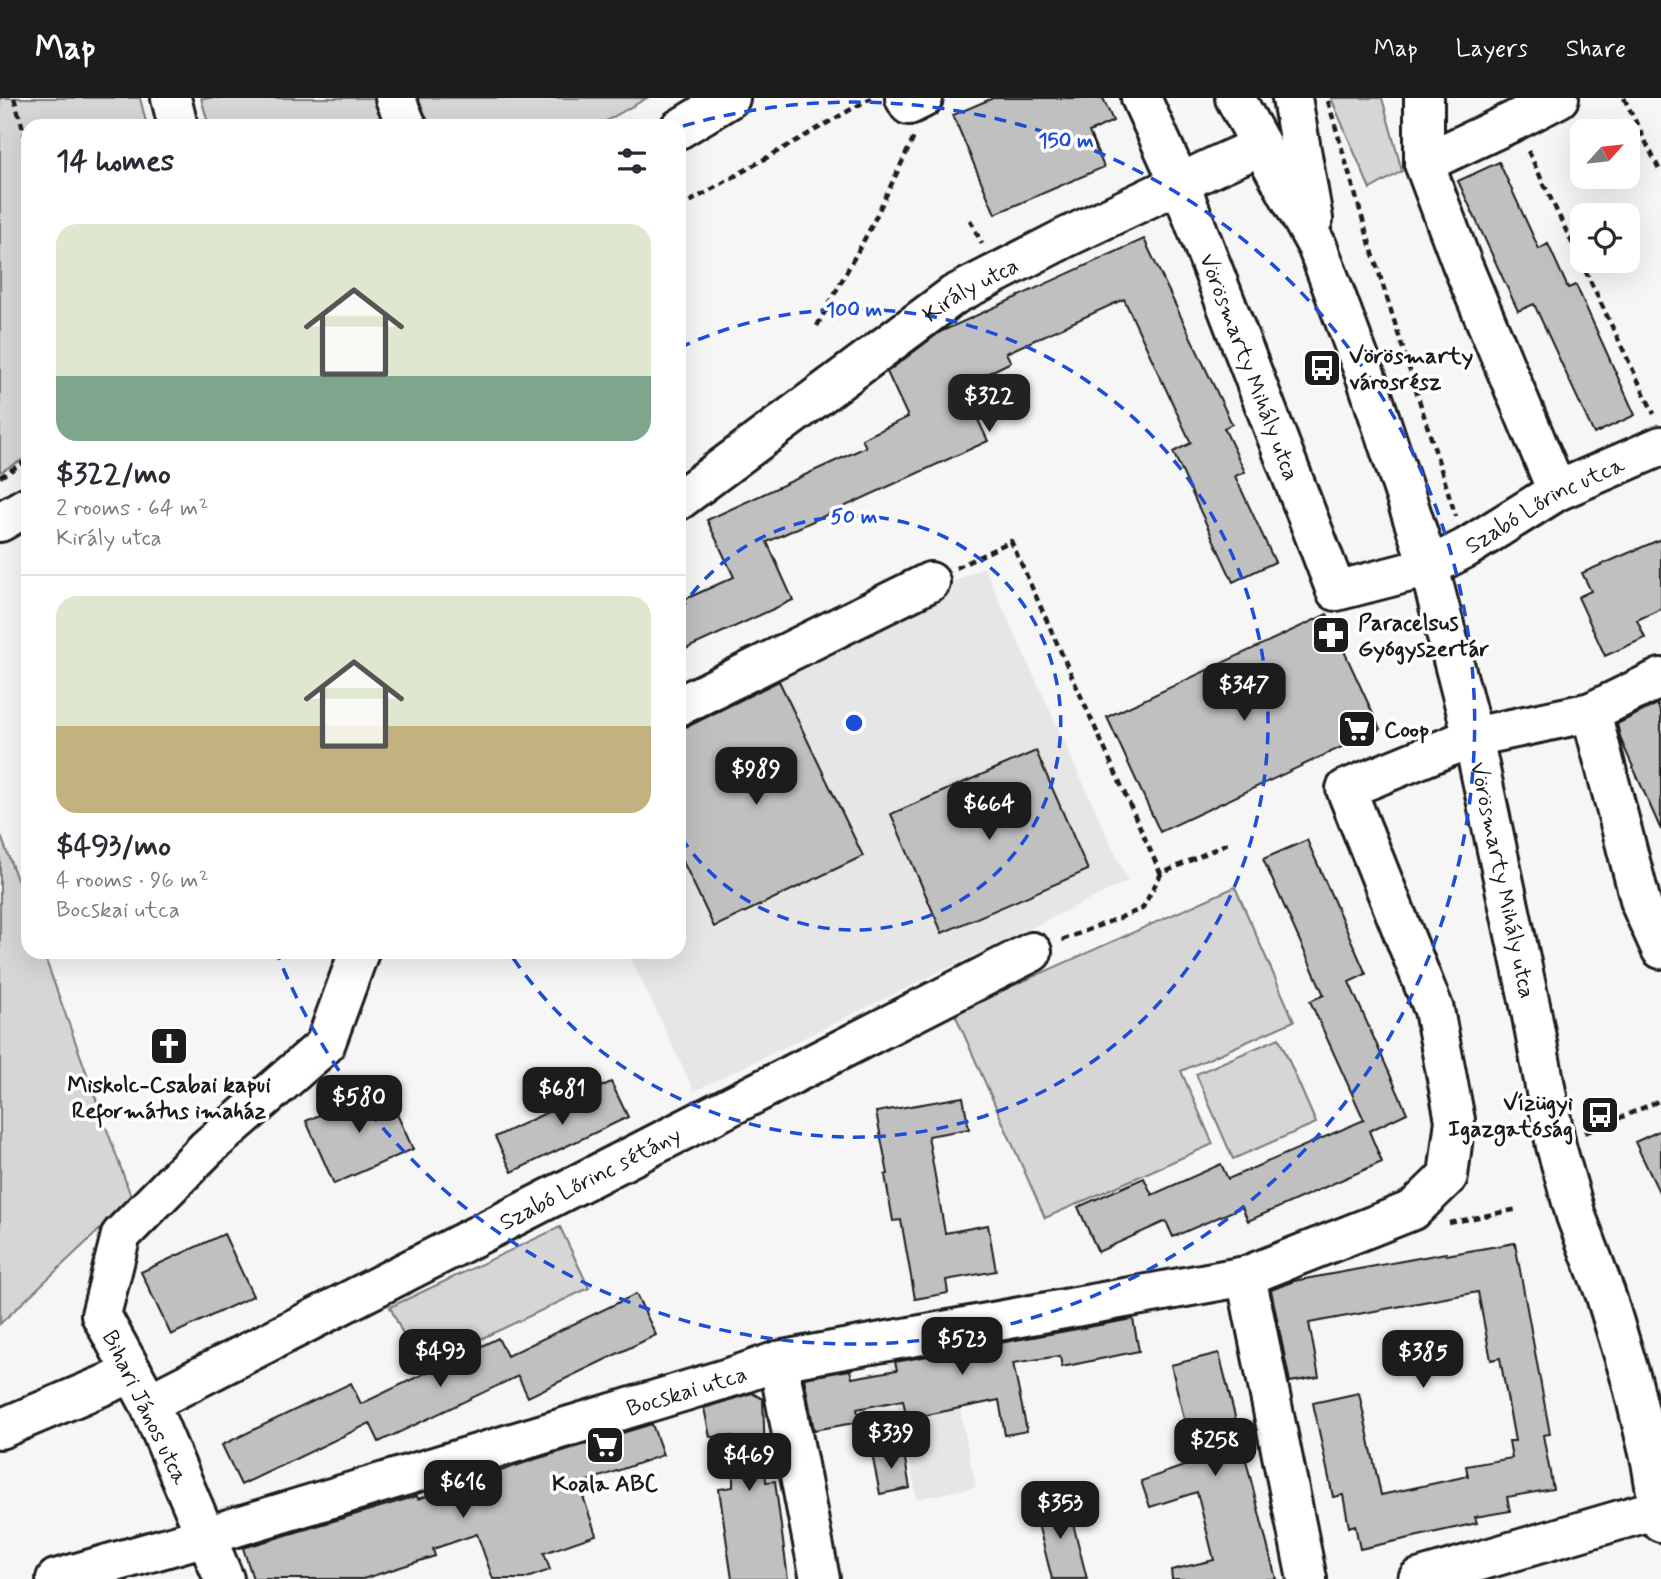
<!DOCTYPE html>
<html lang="en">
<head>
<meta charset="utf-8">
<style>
  body { margin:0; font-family:Mynerve,sans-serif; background:#f2f2f3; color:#2b2b33; height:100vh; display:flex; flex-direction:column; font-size:26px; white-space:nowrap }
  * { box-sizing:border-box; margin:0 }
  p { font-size:23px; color:#7c7c81 }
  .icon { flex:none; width:38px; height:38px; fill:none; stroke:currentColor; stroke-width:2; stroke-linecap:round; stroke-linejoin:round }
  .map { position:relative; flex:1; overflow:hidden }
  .sheet { position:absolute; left:21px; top:21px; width:665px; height:840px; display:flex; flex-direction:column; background:#fff; border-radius:21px; box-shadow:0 7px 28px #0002 }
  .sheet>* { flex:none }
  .needle { width:46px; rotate:63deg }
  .fabs { position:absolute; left:1570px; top:21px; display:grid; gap:14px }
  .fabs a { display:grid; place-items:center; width:70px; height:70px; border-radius:14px; background:#fff; box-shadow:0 7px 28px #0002; font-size:35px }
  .price { position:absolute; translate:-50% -60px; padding:0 16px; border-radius:14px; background:#1c1c1c; color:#fff; font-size:23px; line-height:46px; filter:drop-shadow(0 2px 4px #0008) }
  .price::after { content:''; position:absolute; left:50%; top:42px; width:21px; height:16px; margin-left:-10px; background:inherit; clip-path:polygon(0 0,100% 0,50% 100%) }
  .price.active { background:#222; color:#fff }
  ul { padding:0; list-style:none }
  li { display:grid; align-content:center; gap:14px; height:371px; padding:0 35px }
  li+li { border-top:2px solid #e1e1e2 }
  li span { display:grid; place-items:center; height:217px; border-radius:21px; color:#555 }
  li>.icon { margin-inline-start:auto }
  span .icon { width:126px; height:126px; fill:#fffc; stroke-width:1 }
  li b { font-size:30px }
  h2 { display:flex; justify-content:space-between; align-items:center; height:84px; padding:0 35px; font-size:30px }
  header { display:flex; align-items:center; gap:42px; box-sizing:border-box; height:98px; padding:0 35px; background:#1c1c1c; color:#fff }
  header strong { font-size:33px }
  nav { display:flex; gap:38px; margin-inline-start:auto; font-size:24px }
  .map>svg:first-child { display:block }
  .built { fill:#e6e6e6 }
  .green { fill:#d6d6d6; stroke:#797979; stroke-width:2 }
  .building { fill:#c0c0c0; stroke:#1c1c1c; stroke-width:2 }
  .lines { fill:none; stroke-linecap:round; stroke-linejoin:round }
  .minor-casing { stroke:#1c1c1c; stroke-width:44 }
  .major-casing { stroke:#1c1c1c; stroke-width:44 }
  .path { stroke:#1c1c1c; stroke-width:4.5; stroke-dasharray:7 5; stroke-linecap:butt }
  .minor { stroke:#fff; stroke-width:38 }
  .major { stroke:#fff; stroke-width:38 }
  .ring { fill:none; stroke:#1d4ed8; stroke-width:3.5; stroke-dasharray:12 9 }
  .labels { text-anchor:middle; stroke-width:7; stroke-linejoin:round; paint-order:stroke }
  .street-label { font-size:23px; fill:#1c1c1c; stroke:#fff }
  .poi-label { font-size:23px; font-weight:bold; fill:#1c1c1c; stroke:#fff; text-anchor:start }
  .centre { fill:#1d4ed8; stroke:#fff; stroke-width:3.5 }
  .ring-label { font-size:21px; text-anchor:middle; font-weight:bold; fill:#1d4ed8; stroke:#fff; stroke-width:7; stroke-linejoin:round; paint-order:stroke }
</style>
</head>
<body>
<header>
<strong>Map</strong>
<nav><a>Map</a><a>Layers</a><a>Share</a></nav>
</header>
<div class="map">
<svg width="1661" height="1481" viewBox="0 0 1661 1481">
  <rect width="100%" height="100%" fill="#f6f6f6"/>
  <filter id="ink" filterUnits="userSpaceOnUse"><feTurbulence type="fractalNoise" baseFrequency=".0143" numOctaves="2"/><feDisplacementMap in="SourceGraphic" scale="14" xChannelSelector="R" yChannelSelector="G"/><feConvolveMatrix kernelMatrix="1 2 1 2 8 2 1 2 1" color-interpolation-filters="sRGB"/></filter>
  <g filter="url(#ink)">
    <path class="built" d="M 984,469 L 1128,783 L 694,993 L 628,854 L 679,854 L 679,616 Z
      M 947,1250 L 976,1389 L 917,1401 L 888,1262 Z"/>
    <path class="green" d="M 0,0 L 140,0 L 147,28 L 28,28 L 28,359 L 0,374 Z
      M 201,0 L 647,0 L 597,28 L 209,28 Z
      M 1331,0 L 1382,0 L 1402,73 L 1370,91 Z
      M 0,735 L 28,812 L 28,854 L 43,854 L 132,1101 L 0,1226 Z
      M 1235,789 L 1294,923 L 1181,973 L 1213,1046 L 1045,1120 L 954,914 Z
      M 1279,940 L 1316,1025 L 1233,1061 L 1196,976 Z
      M 560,1129 L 589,1190 L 419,1270 L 390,1209 Z"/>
    <path class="building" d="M 993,0 L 1103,0 L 1113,23 L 1089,34 L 1104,69 L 995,116 L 953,17 Z
      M 1499,64 L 1539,151 L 1548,146 L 1568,190 L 1576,187 L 1635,317 L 1594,336 L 1534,206 L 1518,213 L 1458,83 Z
      M 1144,141 L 1232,326 L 1224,330 L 1245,374 L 1235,378 L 1275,464 L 1233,484 L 1173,354 L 1191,345 L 1124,201 L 1006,255 L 1011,264 L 962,288 L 988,343 L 767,444 L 793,502 L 679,554 L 679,504 L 734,479 L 707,422 L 866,349 L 862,341 L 908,319 L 887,274 L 940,234 Z
      M 1661,441 L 1661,511 L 1637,522 L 1645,540 L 1605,558 L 1578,499 L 1591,493 L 1582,475 Z
      M 1327,516 L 1380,631 L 1160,734 L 1107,619 Z
      M 779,583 L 863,758 L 714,829 L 679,755 L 679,630 L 689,628 Z
      M 1657,606 L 1661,614 L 1661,732 L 1621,642 L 1617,626 Z
      M 1036,653 L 1088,772 L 942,835 L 891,716 Z
      M 1307,742 L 1366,876 L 1349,884 L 1407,1015 L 1369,1033 L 1382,1064 L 1248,1123 L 1242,1109 L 1173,1139 L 1166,1123 L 1098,1154 L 1078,1109 L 1144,1080 L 1152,1097 L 1221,1066 L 1228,1081 L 1364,1022 L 1310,903 L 1324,897 L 1263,761 Z
      M 611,984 L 628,1019 L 512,1074 L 495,1039 Z
      M 384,988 L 413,1051 L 334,1086 L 306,1023 Z
      M 963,999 L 969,1031 L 928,1038 L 945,1135 L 988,1127 L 996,1173 L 946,1182 L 948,1195 L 915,1201 L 901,1122 L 893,1123 L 885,1077 L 888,1076 L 876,1014 Z
      M 1661,1032 L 1661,1098 L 1635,1044 Z
      M 224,1136 L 253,1198 L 171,1237 L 141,1174 Z
      M 1515,1145 L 1550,1336 L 1543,1337 L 1553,1391 L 1507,1399 L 1510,1413 L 1475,1419 L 1477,1425 L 1360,1451 L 1355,1427 L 1349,1429 L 1343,1397 L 1333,1399 L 1313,1305 L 1359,1295 L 1381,1397 L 1468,1378 L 1466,1368 L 1512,1360 L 1509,1343 L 1515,1343 L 1500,1260 L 1491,1262 L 1478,1194 L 1309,1225 L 1319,1279 L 1290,1284 L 1271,1192 L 1294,1183 L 1446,1155 L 1446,1157 Z
      M 636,1196 L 656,1237 L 528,1299 L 518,1278 L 379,1344 L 370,1325 L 241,1387 L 222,1347 L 351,1285 L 361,1306 L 498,1240 L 507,1258 Z
      M 1133,1221 L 1139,1253 L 1062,1269 L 1060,1258 L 1013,1265 L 1027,1333 L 1005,1337 L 999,1302 L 907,1321 L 903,1302 L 857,1311 L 860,1324 L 814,1332 L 804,1280 L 850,1272 L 852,1280 L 897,1272 L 895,1264 Z
      M 1219,1255 L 1268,1450 L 1276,1481 L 1172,1481 L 1171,1472 L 1214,1462 L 1197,1394 L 1150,1409 L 1141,1383 L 1192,1365 L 1190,1354 L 1192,1354 L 1171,1267 Z
      M 752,1295 L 763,1301 L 766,1384 L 775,1383 L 788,1481 L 732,1481 L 719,1391 L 733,1389 L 733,1338 L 710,1339 L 704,1310 Z
      M 652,1326 L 663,1357 L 579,1386 L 596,1437 L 544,1455 L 550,1472 L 524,1481 L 493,1481 L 477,1436 L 433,1451 L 435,1458 L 363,1481 L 253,1481 L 243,1450 L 417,1398 L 418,1401 L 536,1361 Z
      M 903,1350 L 910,1390 L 880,1396 L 872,1356 Z
      M 1067,1402 L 1087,1481 L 1052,1481 L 1034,1410 Z"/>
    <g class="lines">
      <defs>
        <g id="minor">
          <path d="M 171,0 L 178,28"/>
          <path d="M 395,0 L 407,28"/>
          <path d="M 905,0 L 909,7 L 923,0"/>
          <path id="s1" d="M 1141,0 L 1180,86 L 1336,493 L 1429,469 L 1466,450 L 1557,393 L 1661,348"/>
          <path d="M 1424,0 L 1424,65 L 1462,166 L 1557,393"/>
          <path d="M 1424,65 L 1514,23 L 1559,0"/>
          <path id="s2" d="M 679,402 L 954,197 L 1065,140 L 1218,67 L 1261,48"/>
          <path d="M 679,608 L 930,484"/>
          <path d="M 1591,614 L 1642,809 L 1661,851"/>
          <path d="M 1246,1178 L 1307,1481"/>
          <path d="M 778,1263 L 820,1481"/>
          <path id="s3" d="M 149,1305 L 1032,854"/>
          <path d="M 0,1331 L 133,1275"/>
          <path id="s4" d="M 56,1481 L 206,1438 L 738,1277 L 778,1263 L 1246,1178 L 1413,1112 L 1448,1078 L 1455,1022 L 1434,912 L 1346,691 L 1473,639 L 1591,614 L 1661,580"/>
          <path d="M 224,1481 L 149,1305 L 101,1217 L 121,1137 L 207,1050 L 325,947 L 359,854"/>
          <path d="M 1418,1481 L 1661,1410"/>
        </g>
        <g id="major">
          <path id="s5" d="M 1235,0 L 1317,148 L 1366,279 L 1429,469 L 1473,639 L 1530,907 L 1556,1048 L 1576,1118 L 1605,1195 L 1632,1284 L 1651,1363 L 1661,1424"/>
          <path d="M 1292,0 L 1313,121"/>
          <path d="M 679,31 L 730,0"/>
          <path d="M 0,424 L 28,408"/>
        </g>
      </defs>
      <use href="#minor" class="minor-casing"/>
      <use href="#major" class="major-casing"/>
      <path class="path" d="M 14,0 L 28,48
        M 1624,0 L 1661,75
        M 1328,3 L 1369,143 L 1456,419
        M 1528,53 L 1654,316
        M 679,110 L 871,0
        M 970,122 L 982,146
        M 817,228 L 871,129 L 915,37
        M 0,379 L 28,362
        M 956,470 L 1011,443 L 1161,776
        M 1062,842 L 1142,811 L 1161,776 L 1228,745
        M 1585,1035 L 1661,1002
        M 1449,1125 L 1518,1111"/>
      <use href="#minor" class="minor"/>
      <use href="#major" class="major"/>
    </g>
  </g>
  <g class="ring">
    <path d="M679 514A207 207 0 1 1 679 736"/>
    <path d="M679 250A414 414 0 1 1 511 857"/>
    <path d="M683 28A621 621 0 1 1 278 858"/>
  </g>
  <defs>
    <symbol id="bus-square" viewBox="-11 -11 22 22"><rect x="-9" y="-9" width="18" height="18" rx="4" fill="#1c1c1c" stroke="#fff"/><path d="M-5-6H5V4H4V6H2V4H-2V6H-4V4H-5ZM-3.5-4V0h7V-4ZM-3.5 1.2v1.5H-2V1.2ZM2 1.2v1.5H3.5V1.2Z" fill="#fff"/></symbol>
    <symbol id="pharmacy-square" viewBox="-11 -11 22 22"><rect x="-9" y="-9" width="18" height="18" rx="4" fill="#1c1c1c" stroke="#fff"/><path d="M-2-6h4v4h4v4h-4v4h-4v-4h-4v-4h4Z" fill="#fff"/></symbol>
    <symbol id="supermarket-square" viewBox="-11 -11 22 22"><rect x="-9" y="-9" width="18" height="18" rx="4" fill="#1c1c1c" stroke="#fff"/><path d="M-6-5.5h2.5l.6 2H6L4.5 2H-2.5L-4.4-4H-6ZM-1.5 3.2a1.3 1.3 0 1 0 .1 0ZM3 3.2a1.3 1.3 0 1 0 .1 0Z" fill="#fff"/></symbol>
    <symbol id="church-square" viewBox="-11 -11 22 22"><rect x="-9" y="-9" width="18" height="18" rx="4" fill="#1c1c1c" stroke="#fff"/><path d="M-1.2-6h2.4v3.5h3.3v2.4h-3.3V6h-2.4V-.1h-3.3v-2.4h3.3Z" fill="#fff"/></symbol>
  </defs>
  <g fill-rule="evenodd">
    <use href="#bus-square" x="1300" y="248" width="44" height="44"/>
    <use href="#pharmacy-square" x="1309" y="515" width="44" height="44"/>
    <use href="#supermarket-square" x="1335" y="609" width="44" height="44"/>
    <use href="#church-square" x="147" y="926" width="44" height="44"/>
    <use href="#bus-square" x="1578" y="995" width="44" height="44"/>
    <use href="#supermarket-square" x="583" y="1325" width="44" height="44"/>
  </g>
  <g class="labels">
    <g class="street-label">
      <text dy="8" stroke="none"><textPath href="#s2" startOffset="360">Király utca</textPath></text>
      <text dy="8" stroke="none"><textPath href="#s1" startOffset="290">Vörösmarty Mihály utca</textPath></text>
      <text dy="8" stroke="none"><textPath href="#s1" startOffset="758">Szabó Lőrinc utca</textPath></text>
      <text dy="8" stroke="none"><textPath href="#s5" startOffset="831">Vörösmarty Mihály utca</textPath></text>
      <text dy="8" stroke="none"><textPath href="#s3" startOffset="495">Szabó Lőrinc sétány</textPath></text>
      <text dy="8" stroke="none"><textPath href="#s4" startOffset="658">Bocskai utca</textPath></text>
      <text transform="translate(146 1309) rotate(64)" y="8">Bihari János utca</text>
    </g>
    <g class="poi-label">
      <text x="1349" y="265">Vörösmarty<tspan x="1349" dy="26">városrész</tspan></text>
      <text x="1358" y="532">Paracelsus<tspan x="1358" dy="26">Gyógyszertár</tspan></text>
      <text x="1384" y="639">Coop</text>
      <text x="169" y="994" text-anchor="middle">Miskolc-Csabai kapui<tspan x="169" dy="26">Református imaház</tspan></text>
      <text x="1573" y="1012" text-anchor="end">Vízügyi<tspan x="1573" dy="26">Igazgatóság</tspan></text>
      <text x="605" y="1393" text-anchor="middle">Koala ABC</text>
    </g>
  </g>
  <circle cx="854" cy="625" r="10" class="centre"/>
  <g class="ring-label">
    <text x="1066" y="49">150 m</text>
    <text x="854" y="218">100 m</text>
    <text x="854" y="425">50 m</text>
  </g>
</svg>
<div class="fabs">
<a><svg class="needle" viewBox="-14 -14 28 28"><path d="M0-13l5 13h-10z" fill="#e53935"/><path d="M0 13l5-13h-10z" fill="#7c7c81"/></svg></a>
<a><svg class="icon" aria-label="locate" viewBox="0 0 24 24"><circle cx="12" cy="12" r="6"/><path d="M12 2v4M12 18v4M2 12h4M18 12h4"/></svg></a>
</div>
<b class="price active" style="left:989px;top:336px">$322</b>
<b class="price" style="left:1244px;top:625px">$347</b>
<b class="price" style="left:756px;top:709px">$989</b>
<b class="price" style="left:989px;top:744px">$664</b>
<b class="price" style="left:562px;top:1029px">$681</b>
<b class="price" style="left:359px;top:1037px">$580</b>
<b class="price" style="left:962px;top:1279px">$523</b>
<b class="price" style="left:440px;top:1291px">$493</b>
<b class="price" style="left:1423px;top:1292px">$385</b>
<b class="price" style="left:891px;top:1373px">$339</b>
<b class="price" style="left:1215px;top:1380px">$258</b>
<b class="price" style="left:749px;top:1395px">$469</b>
<b class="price" style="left:463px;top:1422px">$616</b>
<b class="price" style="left:1060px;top:1443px">$353</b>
<section class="sheet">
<h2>14 homes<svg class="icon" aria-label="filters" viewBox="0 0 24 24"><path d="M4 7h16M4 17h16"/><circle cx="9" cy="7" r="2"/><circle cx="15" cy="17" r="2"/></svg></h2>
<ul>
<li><span style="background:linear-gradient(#dfe7d0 70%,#7fa58c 0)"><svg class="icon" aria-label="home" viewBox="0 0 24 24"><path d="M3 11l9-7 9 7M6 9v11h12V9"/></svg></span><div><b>$322/mo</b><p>2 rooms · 64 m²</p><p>Király utca</p></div></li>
<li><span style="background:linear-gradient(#dfe7d0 60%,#c2b280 0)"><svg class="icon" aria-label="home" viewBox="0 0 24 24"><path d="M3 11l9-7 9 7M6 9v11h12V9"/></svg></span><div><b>$493/mo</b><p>4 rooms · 96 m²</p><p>Bocskai utca</p></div></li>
</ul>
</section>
</div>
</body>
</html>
